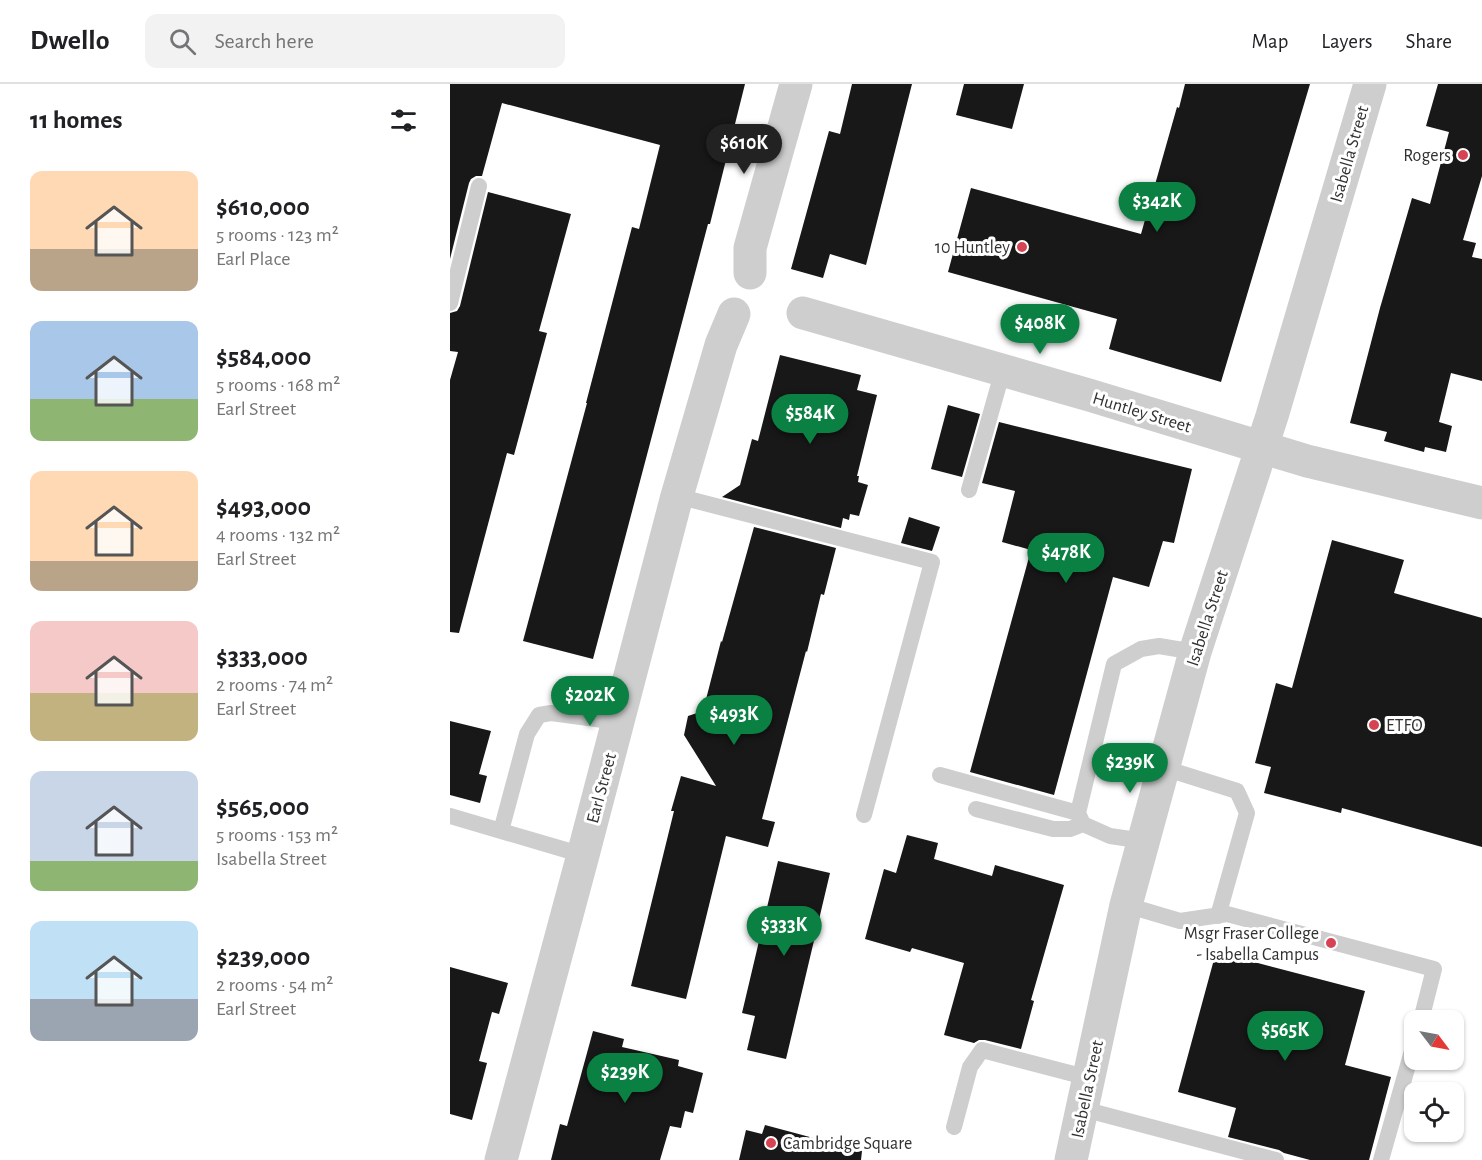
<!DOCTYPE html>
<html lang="en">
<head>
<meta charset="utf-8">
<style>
  body { margin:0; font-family:"Alegreya Sans",sans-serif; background:#f2f2f2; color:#202124; height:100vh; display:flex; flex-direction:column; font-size:22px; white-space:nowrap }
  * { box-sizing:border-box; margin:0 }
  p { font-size:20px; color:#757577 }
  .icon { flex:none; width:33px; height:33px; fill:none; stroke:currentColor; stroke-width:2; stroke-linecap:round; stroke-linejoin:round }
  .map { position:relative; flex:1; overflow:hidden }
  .details { display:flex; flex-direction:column; background:#fff; width:450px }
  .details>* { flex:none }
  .needle { width:39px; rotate:122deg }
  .tools { position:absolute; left:954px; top:926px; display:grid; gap:12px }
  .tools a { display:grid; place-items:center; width:60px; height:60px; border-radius:12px; background:#fff; box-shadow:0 2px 4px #0004; font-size:30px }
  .price { position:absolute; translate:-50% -51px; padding:0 14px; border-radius:21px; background:#0b8043; color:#fff; font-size:20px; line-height:39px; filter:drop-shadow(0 2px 3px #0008) }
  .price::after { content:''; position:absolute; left:50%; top:36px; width:18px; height:14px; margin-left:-9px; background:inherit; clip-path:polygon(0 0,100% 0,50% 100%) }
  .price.current { background:#222; color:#fff }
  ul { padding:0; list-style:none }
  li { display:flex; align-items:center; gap:18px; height:150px; padding:0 30px }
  li span { display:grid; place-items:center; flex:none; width:168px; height:120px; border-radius:12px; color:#555 }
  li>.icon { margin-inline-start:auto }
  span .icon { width:72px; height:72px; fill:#fffc; stroke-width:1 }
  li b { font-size:26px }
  h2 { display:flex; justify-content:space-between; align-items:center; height:72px; padding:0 30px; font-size:26px }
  header { display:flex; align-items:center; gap:36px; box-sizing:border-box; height:84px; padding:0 30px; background:#fff; border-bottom:2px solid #e0e0e0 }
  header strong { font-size:28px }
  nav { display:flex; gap:33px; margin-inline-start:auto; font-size:21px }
  .search { width:420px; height:54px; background:#f2f2f2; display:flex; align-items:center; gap:15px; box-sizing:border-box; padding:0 21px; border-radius:12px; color:#757577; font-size:22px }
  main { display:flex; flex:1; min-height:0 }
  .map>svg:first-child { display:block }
  .building { fill:#181818 }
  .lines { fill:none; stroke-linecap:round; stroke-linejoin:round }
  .service { stroke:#cecece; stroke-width:16 }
  .minor { stroke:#cecece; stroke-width:33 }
  .poi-dot { fill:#d64453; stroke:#fff; stroke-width:2 }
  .labels { text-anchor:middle; stroke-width:6; stroke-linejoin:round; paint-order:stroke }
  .street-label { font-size:18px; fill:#313131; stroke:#fff }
  .poi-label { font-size:18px; fill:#313131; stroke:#fff; text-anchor:end }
</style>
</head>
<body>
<header>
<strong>Dwello</strong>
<div class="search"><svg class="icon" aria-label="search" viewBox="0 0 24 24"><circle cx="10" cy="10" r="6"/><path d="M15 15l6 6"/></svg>Search here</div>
<nav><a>Map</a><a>Layers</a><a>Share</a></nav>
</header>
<main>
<section class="details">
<h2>11 homes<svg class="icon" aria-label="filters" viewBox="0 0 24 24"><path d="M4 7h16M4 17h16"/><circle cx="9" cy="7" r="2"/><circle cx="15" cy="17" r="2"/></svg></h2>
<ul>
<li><span style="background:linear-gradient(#ffd9b3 65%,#b9a48a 0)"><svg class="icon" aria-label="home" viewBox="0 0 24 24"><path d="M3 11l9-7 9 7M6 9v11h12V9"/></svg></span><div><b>$610,000</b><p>5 rooms · 123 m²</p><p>Earl Place</p></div></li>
<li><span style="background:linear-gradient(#a9c7e8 65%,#8fb573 0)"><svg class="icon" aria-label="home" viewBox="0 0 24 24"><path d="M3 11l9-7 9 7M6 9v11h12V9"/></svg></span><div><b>$584,000</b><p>5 rooms · 168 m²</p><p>Earl Street</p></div></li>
<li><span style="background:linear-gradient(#ffd9b3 75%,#b9a48a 0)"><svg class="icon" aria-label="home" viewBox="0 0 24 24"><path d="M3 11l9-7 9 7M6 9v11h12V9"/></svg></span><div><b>$493,000</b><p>4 rooms · 132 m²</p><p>Earl Street</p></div></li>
<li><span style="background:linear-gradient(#f6c9c9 60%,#c2b280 0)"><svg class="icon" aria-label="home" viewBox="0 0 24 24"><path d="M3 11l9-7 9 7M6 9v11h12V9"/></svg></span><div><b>$333,000</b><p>2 rooms · 74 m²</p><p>Earl Street</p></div></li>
<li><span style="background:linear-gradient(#c9d6e8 75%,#8fb573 0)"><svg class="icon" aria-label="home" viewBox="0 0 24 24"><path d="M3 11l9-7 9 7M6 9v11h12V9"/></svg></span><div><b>$565,000</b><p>5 rooms · 153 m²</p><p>Isabella Street</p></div></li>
<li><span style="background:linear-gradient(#bfe0f5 65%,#9aa5b1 0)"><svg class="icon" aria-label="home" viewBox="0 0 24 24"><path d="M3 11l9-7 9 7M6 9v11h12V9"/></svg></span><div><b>$239,000</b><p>2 rooms · 54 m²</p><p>Earl Street</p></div></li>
</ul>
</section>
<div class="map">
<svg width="1032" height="1076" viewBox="0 0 1032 1076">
  <rect width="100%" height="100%" fill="#fff"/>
  <path class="building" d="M 0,0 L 295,0 L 260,140 L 258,140 L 143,575 L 73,557 L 137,319 L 136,319 L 182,143 L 189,145 L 210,61 L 52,19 L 32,92 L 26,92 L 21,95 L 19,99 L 0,175 Z
    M 402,0 L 462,0 L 416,181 L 380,170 L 373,194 L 341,185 L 379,47 L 390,50 Z
    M 514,0 L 574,0 L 562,45 L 506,31 Z
    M 735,0 L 860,0 L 771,298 L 659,265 L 667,235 L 498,188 L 521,104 L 691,150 L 727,23 L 729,24 Z
    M 988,0 L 1032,0 L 1032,92 L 1013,156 L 1026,159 L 1022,173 L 1032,175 L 1032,297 L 1001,289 L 989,338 L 1002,342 L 996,368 L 975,363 L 974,368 L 934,357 L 937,348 L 900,339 L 930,224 L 962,114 L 980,120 L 999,48 L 976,42 Z
    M 38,108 L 121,130 L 89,247 L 97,249 L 64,371 L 57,369 L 9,549 L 0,548 L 0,296 L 8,268 L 0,267 L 0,229 L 7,227 L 10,222 Z
    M 330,271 L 411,291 L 407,306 L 427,311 L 407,392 L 409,392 L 408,398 L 418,401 L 409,432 L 400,430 L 399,436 L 393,434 L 391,444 L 272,413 L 290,401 L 302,355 L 308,357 Z
    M 498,321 L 530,330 L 512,393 L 481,385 Z
    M 549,338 L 742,385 L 724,459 L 713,457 L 699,503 L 663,493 L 604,711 L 520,688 L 581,466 L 552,458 L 565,407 L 532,399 Z
    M 459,433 L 490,443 L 482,467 L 451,459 Z
    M 304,443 L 386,464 L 374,511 L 371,510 L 357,568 L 356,567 L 312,735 L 325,738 L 318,763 L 276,752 L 236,915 L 181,902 L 224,727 L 221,727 L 231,692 L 266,702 L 234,651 L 238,632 L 253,627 L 271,557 L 272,558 Z
    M 882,456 L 954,476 L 944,509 L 1032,534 L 1032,763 L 892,724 L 891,729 L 814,709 L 821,683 L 805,679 L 826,599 L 842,604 Z
    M 0,637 L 41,647 L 29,690 L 37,692 L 30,719 L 0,711 Z
    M 457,751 L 488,759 L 484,775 L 542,792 L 545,781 L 614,801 L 581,916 L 584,917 L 571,965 L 535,956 L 529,956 L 524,959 L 494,951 L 514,879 L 462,864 L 460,868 L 415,855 L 434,785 L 446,789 Z
    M 328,777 L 380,789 L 336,975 L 297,966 L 305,932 L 292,929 Z
    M 766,868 L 915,907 L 895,981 L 941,993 L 919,1076 L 860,1076 L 834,1069 L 829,1066 L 778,1053 L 786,1024 L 728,1008 Z
    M 0,883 L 58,899 L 49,930 L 42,928 L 29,977 L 37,979 L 22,1036 L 0,1030 Z
    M 143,947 L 174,955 L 172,963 L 229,976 L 228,982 L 253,989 L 243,1029 L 235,1027 L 231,1044 L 220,1042 L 210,1076 L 101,1076 L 110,1040 L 117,1042 Z
    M 315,1041 L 412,1067 L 411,1076 L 289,1076 L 296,1046 L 312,1050 Z"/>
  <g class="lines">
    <path class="service" d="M 0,219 L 29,102
      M 519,406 L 553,286
      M 227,412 L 482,478 L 414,731
      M 714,684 L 787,707 L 797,729 L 768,832
      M 490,691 L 628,729
      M 526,725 L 603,745 L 620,745 L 633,740
      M 0,732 L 133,771
      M 51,747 L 77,650 L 89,631 L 101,629 L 168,638
      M 694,757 L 660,752 L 633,740 L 628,729 L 664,580 L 691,565 L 709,562 L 745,568
      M 676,821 L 730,837 L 777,830 L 984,885 L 971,936
      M 633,1025 L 826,1076
      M 504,1043 L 520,983 L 532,966 L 639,994
      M 931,1076 L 964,960"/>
    <path class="minor" d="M 300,189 L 300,164 L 346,0
      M 353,229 L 639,311 L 857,377 L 1032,419
      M 51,1076 L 133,771 L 227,412 L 271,261 L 284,230
      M 621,1076 L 676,821 L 745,568 L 822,332 L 920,0"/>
  </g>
  <g class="poi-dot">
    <circle cx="1013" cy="71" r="6"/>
    <circle cx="572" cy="163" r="6"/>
    <circle cx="924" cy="641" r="6"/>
    <circle cx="881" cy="859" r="6"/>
    <circle cx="321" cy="1059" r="6"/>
  </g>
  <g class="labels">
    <g class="street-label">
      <text transform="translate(899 70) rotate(-74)" y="6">Isabella Street</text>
      <text transform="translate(692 328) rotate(17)" y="6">Huntley Street</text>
      <text transform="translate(757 534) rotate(-72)" y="6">Isabella Street</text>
      <text transform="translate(151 704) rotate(-75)" y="6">Earl Street</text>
      <text transform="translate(637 1005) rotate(-78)" y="6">Isabella Street</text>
    </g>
    <g class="poi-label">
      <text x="1001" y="77">Rogers</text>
      <text x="560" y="169">10 Huntley</text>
      <text x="936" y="647" text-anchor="start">ETFO</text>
      <text x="869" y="855">Msgr Fraser College<tspan x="869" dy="21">- Isabella Campus</tspan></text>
      <text x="333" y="1065" text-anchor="start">Cambridge Square</text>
    </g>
  </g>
</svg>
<div class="tools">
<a><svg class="needle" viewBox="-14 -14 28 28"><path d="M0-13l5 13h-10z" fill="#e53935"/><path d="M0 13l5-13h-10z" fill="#757577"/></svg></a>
<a><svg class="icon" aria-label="locate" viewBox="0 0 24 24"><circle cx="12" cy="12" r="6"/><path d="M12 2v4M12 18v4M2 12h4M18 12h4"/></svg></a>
</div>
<b class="price current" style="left:294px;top:91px">$610K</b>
<b class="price" style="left:707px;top:149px">$342K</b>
<b class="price" style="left:590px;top:271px">$408K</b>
<b class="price" style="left:360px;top:361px">$584K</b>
<b class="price" style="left:616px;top:500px">$478K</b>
<b class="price" style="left:140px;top:643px">$202K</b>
<b class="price" style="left:284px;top:662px">$493K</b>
<b class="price" style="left:680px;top:710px">$239K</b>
<b class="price" style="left:334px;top:873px">$333K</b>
<b class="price" style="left:835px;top:978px">$565K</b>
<b class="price" style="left:175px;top:1020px">$239K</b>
</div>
</main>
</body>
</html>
